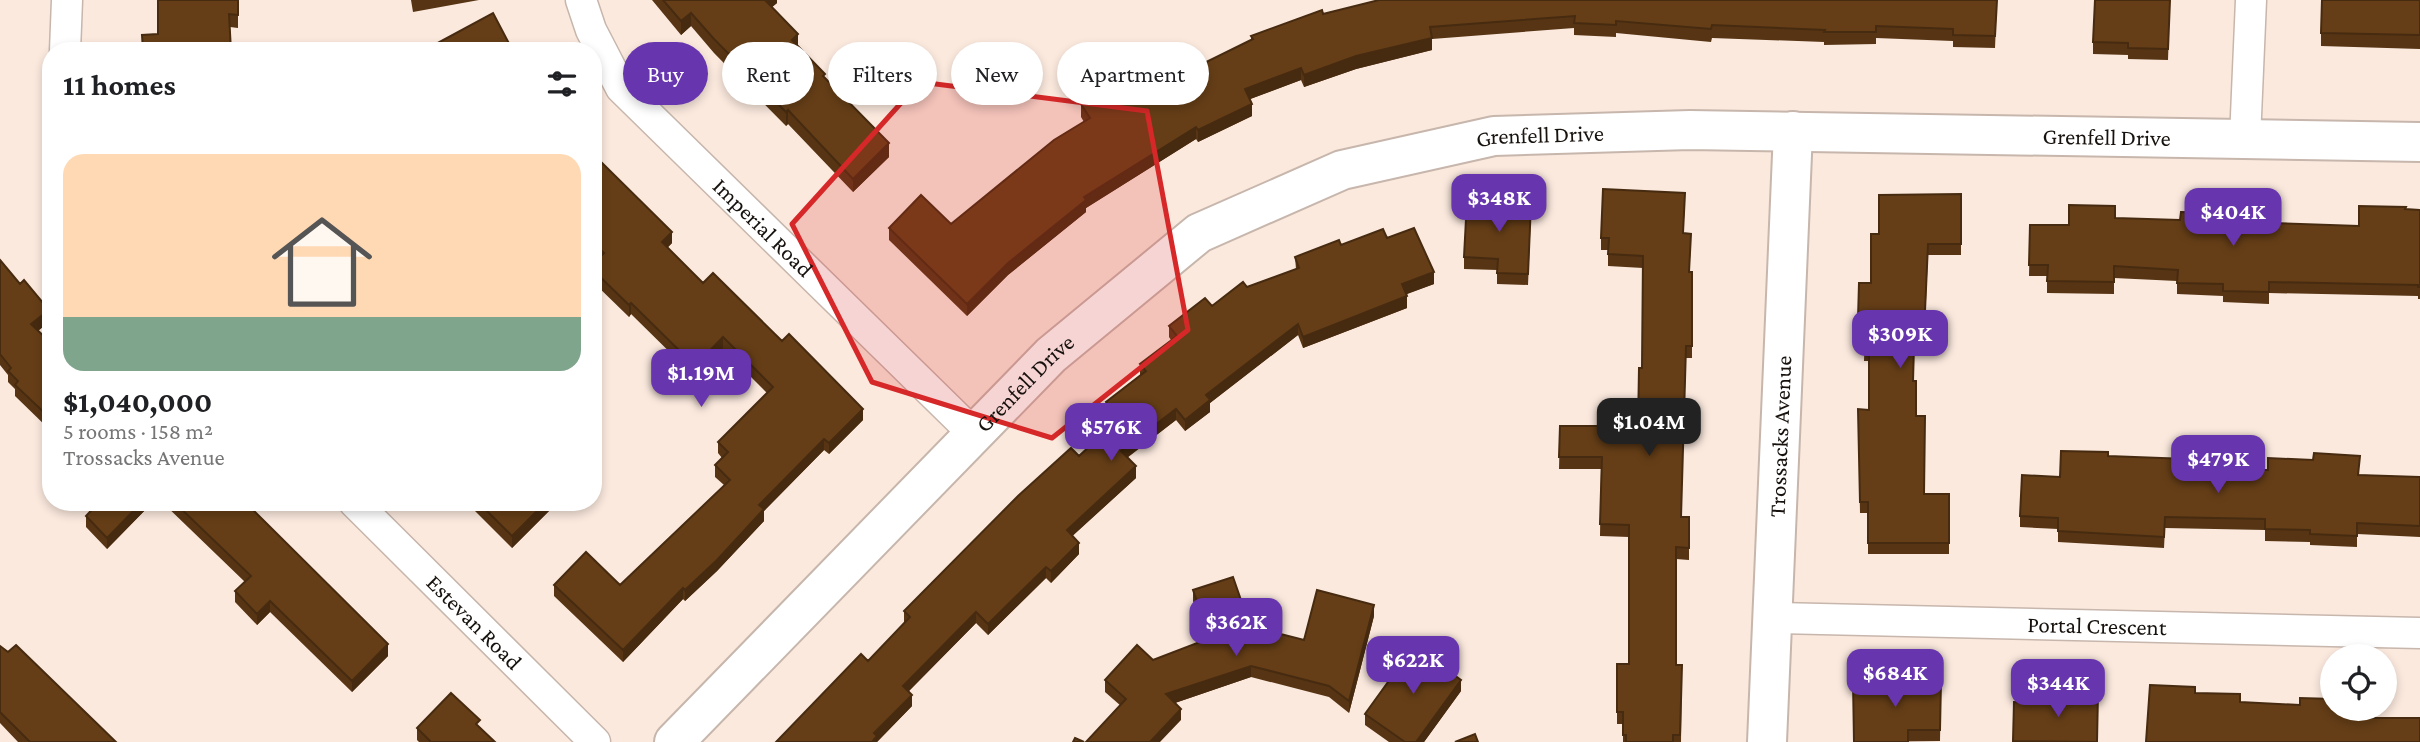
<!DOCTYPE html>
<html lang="en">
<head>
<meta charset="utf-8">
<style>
  body { margin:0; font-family:"Crimson Pro",serif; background:#f2f2f2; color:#202124; height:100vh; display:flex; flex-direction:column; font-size:26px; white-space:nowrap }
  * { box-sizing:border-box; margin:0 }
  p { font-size:23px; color:#757577 }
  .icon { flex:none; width:38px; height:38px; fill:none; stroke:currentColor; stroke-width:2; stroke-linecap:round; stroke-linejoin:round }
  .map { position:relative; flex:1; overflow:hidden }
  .side { position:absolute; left:42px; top:42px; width:560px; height:469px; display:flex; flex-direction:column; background:#fff; border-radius:28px; box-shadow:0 4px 10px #0003 }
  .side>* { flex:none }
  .banner { position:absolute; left:623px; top:42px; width:665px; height:63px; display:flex; gap:14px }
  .controls { position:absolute; left:2320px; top:644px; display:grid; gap:14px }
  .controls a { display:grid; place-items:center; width:77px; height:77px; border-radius:50%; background:#fff; box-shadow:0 4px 10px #0003; font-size:35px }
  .price { position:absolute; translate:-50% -60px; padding:0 16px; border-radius:14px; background:#6735ad; color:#fff; font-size:23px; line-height:46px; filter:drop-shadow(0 2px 4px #0008) }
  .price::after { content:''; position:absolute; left:50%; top:42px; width:21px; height:16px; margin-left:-10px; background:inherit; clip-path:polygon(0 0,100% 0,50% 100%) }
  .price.current { background:#222; color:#fff }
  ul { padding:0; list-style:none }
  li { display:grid; align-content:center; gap:14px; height:371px; padding:0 21px }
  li+li { border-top:2px solid #e0e0e0 }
  li span { display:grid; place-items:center; height:217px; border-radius:21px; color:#555 }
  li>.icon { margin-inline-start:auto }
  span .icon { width:126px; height:126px; fill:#fffc; stroke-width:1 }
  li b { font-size:30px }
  h2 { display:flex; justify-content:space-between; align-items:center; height:84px; padding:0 21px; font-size:30px }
  .tag { padding:0 24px; border-radius:32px; background:#fff; box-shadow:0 4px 10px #0003; font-size:24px; line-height:63px }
  .tag.current { background:#6735ad; color:#fff }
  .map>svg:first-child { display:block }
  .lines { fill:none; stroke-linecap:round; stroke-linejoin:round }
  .street-casing { stroke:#c7b6ac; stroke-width:33 }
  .secondary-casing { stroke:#c7b6ac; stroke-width:42 }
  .street { stroke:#fff; stroke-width:30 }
  .secondary { stroke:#fff; stroke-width:38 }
  .wall { fill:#573514 }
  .shaded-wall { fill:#472b10 }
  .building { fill:#653e17; stroke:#472b10; stroke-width:2 }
  .marked { fill:#d62828; fill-opacity:0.2; stroke:#d62828; stroke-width:5; stroke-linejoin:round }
  .labels { text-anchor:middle; stroke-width:7; stroke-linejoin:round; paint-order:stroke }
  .street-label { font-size:23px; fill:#17120e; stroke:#fdf9f7 }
</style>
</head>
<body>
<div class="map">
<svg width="2420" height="742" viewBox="0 0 2420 742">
  <rect width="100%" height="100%" fill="#fbe9de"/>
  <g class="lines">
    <defs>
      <g id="street">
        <path id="s1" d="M 581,0 L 591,30 L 621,88 L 974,434"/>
        <path d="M 65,51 L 67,0"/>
        <path d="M 2245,139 L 2251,0"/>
        <path id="s2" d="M 354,502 L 595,742"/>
        <path id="s3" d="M 1773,618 L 2420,633"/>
      </g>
      <g id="secondary">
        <path id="s4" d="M 674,742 L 1051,355 L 1199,233 L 1342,170 L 1494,136 L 1690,130 L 2420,142"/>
        <path id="s5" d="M 1767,742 L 1793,131"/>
      </g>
    </defs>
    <use href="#street" class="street-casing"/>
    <use href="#secondary" class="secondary-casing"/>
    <use href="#street" class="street"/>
    <use href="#secondary" class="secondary"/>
  </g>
  <path class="wall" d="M 238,0 L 238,28 L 230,27 L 231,51 L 142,51 L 142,35 L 158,34 Z
    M 411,0 L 479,0 L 413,12 Z
    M 652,0 L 777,0 L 777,3 L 772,7 L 798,46 L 889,157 L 853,192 L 788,124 L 786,126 L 714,53 L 691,26 L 681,35 Z
    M 1997,0 L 1995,48 L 1953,47 L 1953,41 L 1876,38 L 1876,44 L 1824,45 L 1824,42 L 1712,38 L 1711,42 L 1616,33 L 1616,37 L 1574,35 L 1574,28 L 1432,39 L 1432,50 L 1356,69 L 1304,87 L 1301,80 L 1250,99 L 1252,116 L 1198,142 L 1196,139 L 1086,208 L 1086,212 L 1008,275 L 967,316 L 889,240 L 889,228 L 951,224 L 1084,122 L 1081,117 L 1081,104 L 1125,88 L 1178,76 L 1251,40 L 1251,36 L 1323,14 Z
    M 2170,0 L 2168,60 L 2128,59 L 2128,55 L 2093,54 L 2093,42 Z
    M 2420,0 L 2420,49 L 2321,46 L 2321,33 Z
    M 593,154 L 672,243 L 667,248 L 703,283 L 782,341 L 863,420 L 829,454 L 824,450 L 764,511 L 764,521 L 717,571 L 685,601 L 683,599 L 623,662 L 554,596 L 554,585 L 620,585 L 724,485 L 715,477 L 715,465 L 722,458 L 718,453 L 718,442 L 767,393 L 723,349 L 695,377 L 631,314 L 629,317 L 593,282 L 593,264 L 598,259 L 593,255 Z
    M 1961,194 L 1961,255 L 1928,255 L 1925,323 L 1915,322 L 1913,381 L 1925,494 L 1949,494 L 1949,554 L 1868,554 L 1868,513 L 1860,513 L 1858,409 L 1869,410 L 1869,361 L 1864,361 L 1865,330 L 1858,330 L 1858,319 L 1871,283 L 1879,234 Z
    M 1685,205 L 1683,233 L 1691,246 L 1689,272 L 1692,272 L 1692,358 L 1686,358 L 1681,517 L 1689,517 L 1689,560 L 1676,559 L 1676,665 L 1682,665 L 1681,742 L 1623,742 L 1623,724 L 1617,724 L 1617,664 L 1629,664 L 1629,537 L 1600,536 L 1601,469 L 1559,469 L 1560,426 L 1638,426 L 1642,368 L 1643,268 L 1608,266 L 1608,250 L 1601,250 L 1601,238 Z
    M 2405,209 L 2420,210 L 2420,299 L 2418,299 L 2418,296 L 2269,293 L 2269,304 L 2223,302 L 2223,296 L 2177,294 L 2177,281 L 2114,278 L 2114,294 L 2047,293 L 2047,276 L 2029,276 L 2030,225 L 2069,225 L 2115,218 L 2359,226 Z
    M 1531,215 L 1528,285 L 1497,284 L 1497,270 L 1464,269 L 1464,257 Z
    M 1387,238 L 1434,284 L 1406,294 L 1407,308 L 1303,348 L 1298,335 L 1210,403 L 1210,412 L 1185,431 L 1176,420 L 1127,458 L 1136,478 L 1072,536 L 1079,554 L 1051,583 L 1046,578 L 988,635 L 976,623 L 909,691 L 912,706 L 877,742 L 868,661 L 905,623 L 904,622 L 904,611 L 1114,424 L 1106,413 L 1106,402 L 1140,375 L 1140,364 L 1171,340 L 1169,337 L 1169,326 L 1212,306 L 1247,287 L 1296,269 L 1295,257 L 1341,245 Z
    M 0,260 L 49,322 L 38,331 L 51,343 L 51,431 L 15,396 L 15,389 L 8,382 L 8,375 L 0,365 Z
    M 2108,456 L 2187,468 L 2420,477 L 2420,537 L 2357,534 L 2357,547 L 2310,545 L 2310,542 L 2265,541 L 2265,530 L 2165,528 L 2164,548 L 2058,542 L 2058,529 L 2020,527 L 2020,516 L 2060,477 Z
    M 153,502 L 107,549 L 86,527 L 86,516 Z
    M 162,502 L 252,502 L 252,509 L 388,656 L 352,692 L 270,612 L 257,625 L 235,602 L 235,591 L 245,582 Z
    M 466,502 L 554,502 L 554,506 L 512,548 Z
    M 1193,590 L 1250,626 L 1304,640 L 1374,616 L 1349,713 L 1329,697 L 1251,677 L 1175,703 L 1181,720 L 1121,706 L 1105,692 L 1105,680 L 1153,660 L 1197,643 L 1193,633 L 1193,622 L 1199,620 L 1193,601 Z
    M 0,646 L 116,742 L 18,742 L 0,723 Z
    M 1941,681 L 1940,741 L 1854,742 Z
    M 1461,691 L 1424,742 L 1389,742 L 1365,725 L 1365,714 Z
    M 480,727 L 495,742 L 419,742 L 417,740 L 417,728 Z"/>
  <path class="shaded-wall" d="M 765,0 L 777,0 L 777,3 L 765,13 Z
    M 691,13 L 691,26 L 681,35 L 681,21 Z
    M 798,34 L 798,47 L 792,40 Z
    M 1432,38 L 1432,50 L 1356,69 L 1304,87 L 1304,75 L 1356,56 Z
    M 1301,68 L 1301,80 L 1245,101 L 1245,89 Z
    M 1252,104 L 1252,116 L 1198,142 L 1198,130 Z
    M 788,110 L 788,124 L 786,126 L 786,112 Z
    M 1196,127 L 1196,139 L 1086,208 L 1086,212 L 1008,275 L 967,316 L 967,304 L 1008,263 L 1084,197 Z
    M 889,143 L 889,157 L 853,192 L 853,179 Z
    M 672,232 L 672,243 L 662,253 L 662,242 Z
    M 1434,272 L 1434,284 L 1402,296 L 1402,284 Z
    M 1407,296 L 1407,308 L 1303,348 L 1303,337 Z
    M 631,303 L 631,314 L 629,317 L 629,305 Z
    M 49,310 L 49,322 L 31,336 L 31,324 Z
    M 1298,324 L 1298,335 L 1210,403 L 1210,412 L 1185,431 L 1185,420 L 1206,395 Z
    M 723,337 L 723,349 L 695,377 L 695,366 Z
    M 863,409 L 863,420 L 829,454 L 829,443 Z
    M 1176,409 L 1176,420 L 1121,462 L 1121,451 Z
    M 824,439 L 824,450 L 764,511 L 764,521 L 717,571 L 685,601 L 685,590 L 759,505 Z
    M 1136,466 L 1136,478 L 1067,541 L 1067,530 Z
    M 142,502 L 153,502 L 107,549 L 107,538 Z
    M 546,502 L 554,502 L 554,506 L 512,548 L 512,536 Z
    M 1079,543 L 1079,554 L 1051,583 L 1051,571 Z
    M 1046,567 L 1046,578 L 988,635 L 988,624 Z
    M 683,588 L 683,599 L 623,662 L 623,650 Z
    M 270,601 L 270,612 L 257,625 L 257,614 Z
    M 1374,605 L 1374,616 L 1349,713 L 1349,701 Z
    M 976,612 L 976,623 L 903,697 L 903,686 Z
    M 388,644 L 388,656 L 352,692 L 352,681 Z
    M 1251,666 L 1251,677 L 1166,706 L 1166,694 Z
    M 1461,680 L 1461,691 L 1424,742 L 1416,742 Z
    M 912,695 L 912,706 L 877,742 L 872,742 L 874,733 Z
    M 1181,709 L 1181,720 L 1160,742 L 1150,742 Z"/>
  <path class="building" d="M 158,0 L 238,0 L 238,15 L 229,14 L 231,51 L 143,51 L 142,35 L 158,34 Z
    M 663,0 L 765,0 L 798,34 L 792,40 L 825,74 L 823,76 L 889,143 L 853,179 L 788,110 L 786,112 L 714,39 L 691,13 L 681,21 Z
    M 1379,0 L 1997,0 L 1995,36 L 1953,35 L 1953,29 L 1876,26 L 1876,32 L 1824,32 L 1825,30 L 1712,25 L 1711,29 L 1616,21 L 1616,25 L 1574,23 L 1575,16 L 1430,27 L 1432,38 L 1356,56 L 1304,75 L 1301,68 L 1245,89 L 1252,104 L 1198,130 L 1196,127 L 1084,197 L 1086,200 L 1008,263 L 967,304 L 889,228 L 921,195 L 951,224 L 1054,140 L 1090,118 L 1081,104 L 1120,80 L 1125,88 L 1173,66 L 1178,76 L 1253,39 L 1251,36 L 1322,10 L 1323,14 Z
    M 2095,0 L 2170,0 L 2168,49 L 2128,48 L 2128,43 L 2093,42 Z
    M 2322,0 L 2420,0 L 2420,35 L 2321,33 Z
    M 493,13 L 513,51 L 437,51 L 434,45 Z
    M 593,154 L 672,232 L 662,242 L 703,283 L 713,273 L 782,341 L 789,334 L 863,409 L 829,443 L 824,439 L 759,505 L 764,509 L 717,560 L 685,590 L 683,588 L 623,650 L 554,585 L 586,552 L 620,585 L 730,480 L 715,465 L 728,452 L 718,442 L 773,387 L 723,337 L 695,366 L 631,303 L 629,305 L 593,270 L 593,264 L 604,253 L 593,243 Z
    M 1603,189 L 1685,193 L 1683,233 L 1691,234 L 1689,272 L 1692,272 L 1692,346 L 1686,346 L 1681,517 L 1689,517 L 1689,548 L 1676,547 L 1676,665 L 1682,665 L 1680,735 L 1673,735 L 1673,742 L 1626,742 L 1626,735 L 1623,735 L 1623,712 L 1617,712 L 1617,664 L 1629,664 L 1629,525 L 1600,524 L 1602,457 L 1559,457 L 1560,426 L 1638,426 L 1639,368 L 1642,368 L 1643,256 L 1608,254 L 1609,238 L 1601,238 Z
    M 1961,194 L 1961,244 L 1928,244 L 1925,311 L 1915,311 L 1913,381 L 1916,381 L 1916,416 L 1925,416 L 1924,494 L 1949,494 L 1949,543 L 1868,543 L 1868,502 L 1860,502 L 1858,409 L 1869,410 L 1869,350 L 1864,350 L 1865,319 L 1858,319 L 1859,283 L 1871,283 L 1871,234 L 1879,234 L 1879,195 Z
    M 1467,200 L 1531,203 L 1528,274 L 1497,273 L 1498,259 L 1464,257 Z
    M 2069,205 L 2115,206 L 2115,218 L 2180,220 L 2181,212 L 2226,213 L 2226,210 L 2273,211 L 2272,223 L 2359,226 L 2359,206 L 2406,207 L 2405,209 L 2420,210 L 2420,287 L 2418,287 L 2418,285 L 2269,282 L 2269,292 L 2223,291 L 2223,284 L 2177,283 L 2178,270 L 2114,266 L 2114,282 L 2047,281 L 2048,265 L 2029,265 L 2030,225 L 2069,225 Z
    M 1414,228 L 1434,272 L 1402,284 L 1407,296 L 1303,337 L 1298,324 L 1206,395 L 1210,400 L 1185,420 L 1176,409 L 1121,451 L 1136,466 L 1067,530 L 1079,543 L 1051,571 L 1046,567 L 988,624 L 976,612 L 903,686 L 912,695 L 874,733 L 877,736 L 872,742 L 776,742 L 861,654 L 868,661 L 910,617 L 904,611 L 1018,496 L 1071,448 L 1079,456 L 1119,419 L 1106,402 L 1146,371 L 1140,364 L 1177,336 L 1169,326 L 1205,298 L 1212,306 L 1243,282 L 1247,287 L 1299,268 L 1295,257 L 1339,240 L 1341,245 L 1383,229 L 1387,238 Z
    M 0,260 L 20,284 L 24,280 L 49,310 L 31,324 L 51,343 L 51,419 L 15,385 L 18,381 L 8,371 L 11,368 L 0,354 Z
    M 2061,451 L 2108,452 L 2108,456 L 2187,459 L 2187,468 L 2268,470 L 2268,458 L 2313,460 L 2314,453 L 2360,456 L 2358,475 L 2420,477 L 2420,526 L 2357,523 L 2357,536 L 2310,534 L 2310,530 L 2265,529 L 2265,519 L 2165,517 L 2164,537 L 2058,531 L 2058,518 L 2020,516 L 2022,475 L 2060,477 Z
    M 99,502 L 142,502 L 107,538 L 86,516 Z
    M 174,502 L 250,502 L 248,505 L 388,644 L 352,681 L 270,601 L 257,614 L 235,591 L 251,576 Z
    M 478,502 L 546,502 L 512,536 Z
    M 1233,577 L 1250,626 L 1304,640 L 1317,590 L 1374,605 L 1349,701 L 1329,686 L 1251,666 L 1166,694 L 1181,709 L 1150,742 L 1086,742 L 1126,699 L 1105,680 L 1137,645 L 1153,660 L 1200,642 L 1193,622 L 1203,619 L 1193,590 Z
    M 16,645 L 116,742 L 30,742 L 0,712 L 0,646 L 8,652 Z
    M 1414,646 L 1461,680 L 1416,742 L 1405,742 L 1365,714 Z
    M 1853,681 L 1941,681 L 1940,730 L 1908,730 L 1908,742 L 1854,742 Z
    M 2150,685 L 2195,687 L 2195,693 L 2240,694 L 2240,702 L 2300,705 L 2300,698 L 2333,699 L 2333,709 L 2373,709 L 2372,718 L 2420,718 L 2420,742 L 2146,742 Z
    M 2054,690 L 2098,692 L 2097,742 L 2013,741 L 2014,702 L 2053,703 Z
    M 451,693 L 480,720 L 476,724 L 495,742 L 430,742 L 430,741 L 417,728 Z
    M 1475,734 L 1478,742 L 1455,742 Z
    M 1075,738 L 1084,742 L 1073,742 Z"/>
  <path class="marked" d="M 920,82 L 1147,111 L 1188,330 L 1052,438 L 872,382 L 792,224 Z"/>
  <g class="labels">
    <g class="street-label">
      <text dy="8" stroke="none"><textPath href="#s4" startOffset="1090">Grenfell Drive</textPath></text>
      <text dy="8" stroke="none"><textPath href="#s4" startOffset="1657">Grenfell Drive</textPath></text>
      <text dy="8" stroke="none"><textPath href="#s1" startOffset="296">Imperial Road</textPath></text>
      <text dy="8" stroke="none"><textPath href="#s4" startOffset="502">Grenfell Drive</textPath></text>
      <text dy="8" stroke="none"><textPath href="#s5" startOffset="306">Trossacks Avenue</textPath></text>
      <text dy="8" stroke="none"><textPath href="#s2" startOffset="170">Estevan Road</textPath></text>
      <text dy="8" stroke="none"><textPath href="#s3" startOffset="324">Portal Crescent</textPath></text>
    </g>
  </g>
</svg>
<div class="controls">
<a><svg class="icon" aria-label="locate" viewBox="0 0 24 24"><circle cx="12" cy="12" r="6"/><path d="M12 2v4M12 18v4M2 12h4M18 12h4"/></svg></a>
</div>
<b class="price" style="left:1499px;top:234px">$348K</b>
<b class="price" style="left:2233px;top:248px">$404K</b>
<b class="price" style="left:1900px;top:370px">$309K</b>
<b class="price" style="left:701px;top:409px">$1.19M</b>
<b class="price current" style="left:1649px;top:458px">$1.04M</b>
<b class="price" style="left:1111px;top:463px">$576K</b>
<b class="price" style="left:2218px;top:495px">$479K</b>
<b class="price" style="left:1236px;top:658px">$362K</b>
<b class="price" style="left:1413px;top:696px">$622K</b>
<b class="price" style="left:1895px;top:709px">$684K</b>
<b class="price" style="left:2058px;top:719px">$344K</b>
<div class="banner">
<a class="tag current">Buy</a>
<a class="tag">Rent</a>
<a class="tag">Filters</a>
<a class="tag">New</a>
<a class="tag">Apartment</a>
</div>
<section class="side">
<h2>11 homes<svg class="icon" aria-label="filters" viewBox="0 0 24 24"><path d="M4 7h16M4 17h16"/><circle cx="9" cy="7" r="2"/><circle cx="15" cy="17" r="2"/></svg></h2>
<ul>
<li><span style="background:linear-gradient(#ffd9b3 75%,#7fa58c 0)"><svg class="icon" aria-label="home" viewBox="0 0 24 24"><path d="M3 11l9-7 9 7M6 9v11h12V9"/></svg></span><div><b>$1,040,000</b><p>5 rooms · 158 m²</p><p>Trossacks Avenue</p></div></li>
</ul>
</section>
</div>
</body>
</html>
